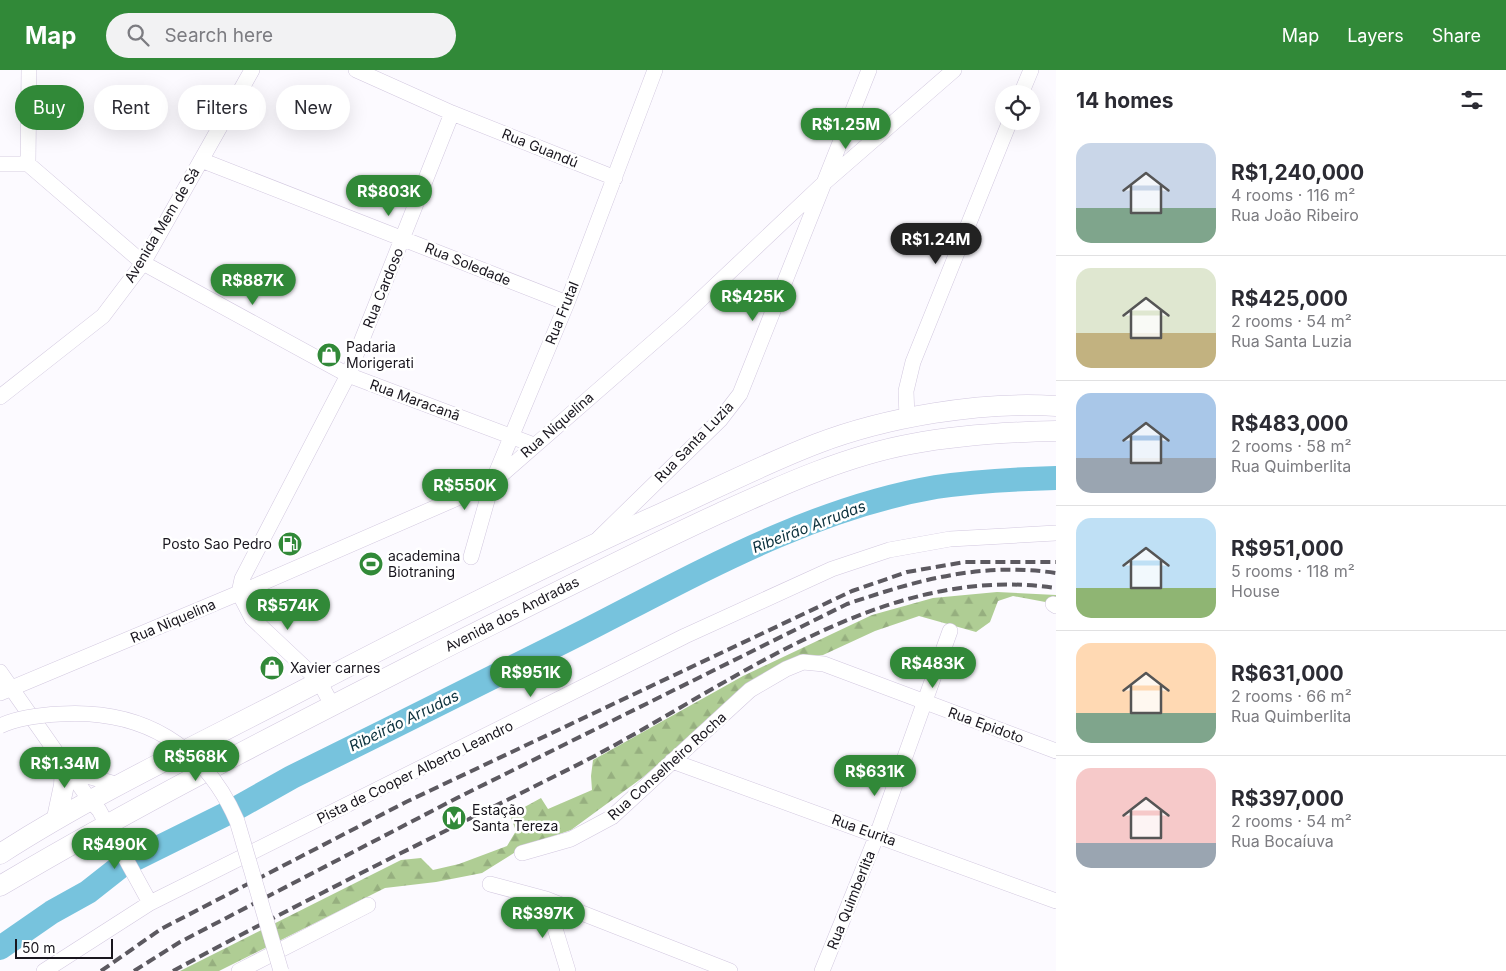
<!DOCTYPE html>
<html lang="en">
<head>
<meta charset="utf-8">
<style>
  body { margin:0; font-family:Inter,sans-serif; background:#f2f2f3; color:#2b2b33; height:100vh; display:flex; flex-direction:column; font-size:19px; white-space:nowrap }
  * { box-sizing:border-box; margin:0 }
  p { font-size:16px; color:#7c7c81 }
  .icon { flex:none; width:28px; height:28px; fill:none; stroke:currentColor; stroke-width:2; stroke-linecap:round; stroke-linejoin:round }
  .map { position:relative; flex:1; overflow:hidden }
  .drawer { display:flex; flex-direction:column; background:#fff; width:450px }
  .drawer>* { flex:none }
  .hud { position:absolute; left:15px; top:15px; width:475px; height:45px; display:flex; gap:10px }
  .tools { position:absolute; left:995px; top:15px; display:grid; gap:10px }
  .tools a { display:grid; place-items:center; width:45px; height:45px; border-radius:50%; background:#fff; box-shadow:0 5px 20px #0002; font-size:25px }
  .scale { position:absolute; left:15px; bottom:12px; width:98px; box-sizing:border-box; padding-left:5px; border:2px solid #19161e; border-top:0; font-size:14px; line-height:18px; white-space:nowrap; color:#19161e; -webkit-text-stroke:4px #fff; paint-order:stroke }
  .price { position:absolute; translate:-50% -42px; padding:0 11px; border-radius:18px; background:#318938; color:#fff; font-size:16px; line-height:32px; filter:drop-shadow(0 1px 2px #0008) }
  .price::after { content:''; position:absolute; left:50%; top:30px; width:15px; height:11px; margin-left:-8px; background:inherit; clip-path:polygon(0 0,100% 0,50% 100%) }
  .price.active { background:#222; color:#fff }
  ul { padding:0; list-style:none }
  li { display:flex; align-items:center; gap:15px; height:125px; padding:0 20px }
  li+li { border-top:1px solid #e1e1e2 }
  li span { display:grid; place-items:center; flex:none; width:140px; height:100px; border-radius:15px; color:#555 }
  li>.icon { margin-inline-start:auto }
  span .icon { width:60px; height:60px; fill:#fffc; stroke-width:1 }
  li b { font-size:21px }
  h2 { display:flex; justify-content:space-between; align-items:center; height:60px; padding:0 20px; font-size:21px }
  .tag { padding:0 18px; border-radius:22px; background:#fff; box-shadow:0 5px 20px #0002; font-size:18px; line-height:45px }
  .tag.active { background:#318938; color:#fff }
  header { display:flex; align-items:center; gap:30px; box-sizing:border-box; height:70px; padding:0 25px; background:#318938; color:#fff }
  header strong { font-size:24px }
  nav { display:flex; gap:28px; margin-inline-start:auto; font-size:18px }
  .search { width:350px; height:45px; background:#f2f2f3; display:flex; align-items:center; gap:12px; box-sizing:border-box; padding:0 18px; border-radius:28px; color:#7c7c81; font-size:19px }
  main { display:flex; flex:1; min-height:0 }
  .map>svg:first-child { display:block }
  .forest { fill:url(#forest-firs) }
  .lines { fill:none; stroke-linecap:round; stroke-linejoin:round }
  .river { stroke:#77c3dd; stroke-width:24 }
  .minor-casing { stroke:#d2c8df; stroke-width:16 }
  .major-casing { stroke:#d2c8df; stroke-width:21 }
  .minor { stroke:#fff; stroke-width:15 }
  .major { stroke:#fff; stroke-width:20 }
  .rail { stroke:#5c5960; stroke-width:4; stroke-dasharray:10 5; stroke-linecap:butt }
  .minor-bridge-casing { stroke:#d2c8df; stroke-width:16; stroke-linecap:butt }
  .minor-bridge { stroke:#fff; stroke-width:15 }
  .labels { text-anchor:middle; stroke-width:5; stroke-linejoin:round; paint-order:stroke }
  .street-label { font-size:14px; fill:#19161e; stroke:#fff }
  .poi-label { font-size:14px; fill:#19161e; stroke:#fff; text-anchor:start }
  .water-label { font-size:15px; font-style:italic; fill:#0b303c; stroke:#fff }
</style>
</head>
<body>
<header>
<strong>Map</strong>
<div class="search"><svg class="icon" aria-label="search" viewBox="0 0 24 24"><circle cx="10" cy="10" r="6"/><path d="M15 15l6 6"/></svg>Search here</div>
<nav><a>Map</a><a>Layers</a><a>Share</a></nav>
</header>
<main>
<div class="map">
<svg width="1056" height="901" viewBox="0 0 1056 901">
  <defs>
    <pattern id="forest-firs" width="22" height="20" patternUnits="userSpaceOnUse" patternTransform="scale(1.25)"><rect width="22" height="20" fill="#afcd94"/><path d="M5 1l3.5 6h-7zM16 11l3.5 6h-7z" fill="#96af7f"/></pattern>
  </defs>
  <rect width="100%" height="100%" fill="#fcfaff"/>
  <path class="forest" d="M 997,522 L 1056,525 L 1056,534 L 1013,526 L 998,531 L 990,552 L 976,562 L 919,546 L 875,561 L 823,585 L 799,588 L 743,622 L 642,708 L 571,760 L 525,776 L 482,803 L 436,812 L 385,818 L 219,901 L 180,901 L 401,790 L 421,788 L 433,800 L 459,794 L 507,776 L 516,761 L 510,745 L 541,728 L 548,739 L 592,720 L 591,706 L 593,690 L 743,606 L 872,545 L 933,528 Z"/>
  <g class="lines">
    <path class="river" d="M 0,878 L 52,842 L 88,822 L 121,796 L 228,743 L 292,707 C 388,660 483,612 579,564 C 693,506 808,439 936,417 C 976,411 1016,409 1056,408"/>
    <defs>
      <path id="minor" d="M 356,0 L 452,43 L 615,108
        M 1021,24 L 1031,0
        M 201,90 L 567,233
        M 0,94 L 28,94
        M 28,94 L 143,193 L 348,305 L 534,375
        M 28,94 L 29,0
        M 0,327 L 103,246 L 143,193 L 252,0
        M 907,348 L 906,321 L 913,292 L 1010,51
        M 599,468 L 720,350 L 740,324 L 869,0
        M 471,487 L 492,413 L 567,233 L 655,0
        M 1053,534 L 1056,536
        M 0,602 L 89,729 L 99,740 L 150,833
        M 0,623 L 239,523 L 492,413 L 681,248 L 824,113 L 954,0
        M 332,635 L 319,611 L 252,548 L 239,523 L 242,509 L 348,305 L 452,43
        M 68,691 L 87,706 L 119,715
        M 672,691 L 1056,831
        M 522,783 L 571,769 L 612,747 L 750,620 L 786,599 L 803,592 L 824,594 L 1056,681
        M 490,814 L 546,829 L 730,901
        M 546,829 L 568,901
        M 44,901 L 150,833 L 685,566 L 832,499 L 889,480 L 950,469 L 1056,463
        M 239,901 L 368,835
        M 822,901 L 877,765 L 950,561"/>
      <path id="major" d="M 57,748 L 64,715 L 65,694
        M 0,784 C 98,721 204,672 307,618 C 424,557 542,497 662,443 C 713,420 764,394 816,374 C 886,347 982,331 1056,336
        M 0,816 C 147,729 300,652 453,574 C 541,530 629,485 720,443 C 780,416 845,386 911,374 C 959,365 1008,362 1056,361"/>
    </defs>
    <use href="#minor" class="minor-casing"/>
    <use href="#major" class="major-casing"/>
    <use href="#minor" class="minor"/>
    <use href="#major" class="major"/>
    <path class="rail" d="M 101,901 L 161,859 L 406,732 L 852,521 L 907,502 L 965,492 L 1056,492
      M 134,901 L 180,872 L 457,728 L 847,534 C 918,510 980,492 1056,503
      M 173,901 C 308,828 446,761 583,692 C 729,617 882,492 1056,518"/>
    <defs>
      <path id="minor-bridge" d="M 0,656 C 17,648 41,645 60,644 C 142,639 204,675 237,751 L 281,901"/>
    </defs>
    <use href="#minor-bridge" class="minor-bridge-casing"/>
    <use href="#minor-bridge" class="minor-bridge"/>
  </g>
  <defs>
    <symbol id="shop-disc" viewBox="-11 -11 22 22"><circle r="9.5" fill="#318938" stroke="#fff"/><path d="M-5-2.5h2.3a2.7 3.5 0 0 1 5.4 0H5L5.5 6h-11ZM-1.5-2.5h3a1.5 2.3 0 0 0-3 0Z" fill="#fff"/></symbol>
    <symbol id="fuel-disc" viewBox="-11 -11 22 22"><circle r="9.5" fill="#318938" stroke="#fff"/><path d="M-5.5-6h7V0h2V4h1.3V-2.5L3-4.5l.8-.8L6-3V5H2.5V1h-1V6h-7ZM-4.2-4.7v3.2H.2V-4.7Z" fill="#fff"/></symbol>
    <symbol id="stadium-disc" viewBox="-11 -11 22 22"><circle r="9.5" fill="#318938" stroke="#fff"/><path d="M0-5a6.5 5 0 1 0 0 10a6.5 5 0 1 0 0-10ZM-3.5-1.8h7v3.6h-7Z" fill="#fff"/></symbol>
    <symbol id="metro-disc" viewBox="-11 -11 22 22"><circle r="9.5" fill="#318938" stroke="#fff"/><path d="M-5.5 5V-5H-3L0 0L3-5H5.5V5H3V-.5L0 4L-3-.5V5Z" fill="#fff"/></symbol>
  </defs>
  <g fill-rule="evenodd">
    <use href="#shop-disc" x="315" y="271" width="28" height="28"/>
    <use href="#fuel-disc" x="276" y="460" width="28" height="28"/>
    <use href="#stadium-disc" x="357" y="480" width="28" height="28"/>
    <use href="#shop-disc" x="258" y="584" width="28" height="28"/>
    <use href="#metro-disc" x="440" y="734" width="28" height="28"/>
  </g>
  <g class="labels">
    <g class="street-label">
      <text transform="translate(540 78) rotate(22)" y="5">Rua Guandú</text>
      <text transform="translate(162 155) rotate(-59)" y="5">Avenida Mem de Sá</text>
      <text transform="translate(468 194) rotate(22)" y="5">Rua Soledade</text>
      <text transform="translate(383 218) rotate(-68)" y="5">Rua Cardoso</text>
      <text transform="translate(562 243) rotate(-68)" y="5">Rua Frutal</text>
      <text transform="translate(415 330) rotate(20)" y="5">Rua Maracanã</text>
      <text transform="translate(557 355) rotate(-41)" y="5">Rua Niquelina</text>
      <text transform="translate(694 372) rotate(-46)" y="5">Rua Santa Luzia</text>
      <text transform="translate(512 544) rotate(-27)" y="5">Avenida dos Andradas</text>
      <text transform="translate(173 551) rotate(-23)" y="5">Rua Niquelina</text>
      <text transform="translate(986 655) rotate(20)" y="5">Rua Epidoto</text>
      <text transform="translate(667 696) rotate(-42)" y="5">Rua Conselheiro Rocha</text>
      <text transform="translate(415 702) rotate(-26)" y="5">Pista de Cooper Alberto Leandro</text>
      <text transform="translate(864 760) rotate(20)" y="5">Rua Eurita</text>
      <text transform="translate(851 830) rotate(-68)" y="5">Rua Quimberlita</text>
    </g>
    <g class="poi-label">
      <text x="346" y="282">Padaria<tspan x="346" dy="16">Morigerati</tspan></text>
      <text x="272" y="479" text-anchor="end">Posto Sao Pedro</text>
      <text x="388" y="491">academina<tspan x="388" dy="16">Biotraning</tspan></text>
      <text x="290" y="603">Xavier carnes</text>
      <text x="472" y="745">Estação<tspan x="472" dy="16">Santa Tereza</tspan></text>
    </g>
    <g class="water-label">
      <text transform="translate(809 457) rotate(-21)" y="5">Ribeirão Arrudas</text>
      <text transform="translate(404 651) rotate(-26)" y="5">Ribeirão Arrudas</text>
    </g>
  </g>
</svg>
<div class="tools">
<a><svg class="icon" aria-label="locate" viewBox="0 0 24 24"><circle cx="12" cy="12" r="6"/><path d="M12 2v4M12 18v4M2 12h4M18 12h4"/></svg></a>
</div>
<div class="scale">50 m</div>
<b class="price" style="left:846px;top:80px">R$1.25M</b>
<b class="price" style="left:389px;top:147px">R$803K</b>
<b class="price active" style="left:936px;top:195px">R$1.24M</b>
<b class="price" style="left:253px;top:236px">R$887K</b>
<b class="price" style="left:753px;top:252px">R$425K</b>
<b class="price" style="left:465px;top:441px">R$550K</b>
<b class="price" style="left:288px;top:561px">R$574K</b>
<b class="price" style="left:933px;top:619px">R$483K</b>
<b class="price" style="left:531px;top:628px">R$951K</b>
<b class="price" style="left:196px;top:712px">R$568K</b>
<b class="price" style="left:65px;top:719px">R$1.34M</b>
<b class="price" style="left:875px;top:727px">R$631K</b>
<b class="price" style="left:115px;top:800px">R$490K</b>
<b class="price" style="left:543px;top:869px">R$397K</b>
<div class="hud">
<a class="tag active">Buy</a>
<a class="tag">Rent</a>
<a class="tag">Filters</a>
<a class="tag">New</a>
</div>
</div>
<section class="drawer">
<h2>14 homes<svg class="icon" aria-label="filters" viewBox="0 0 24 24"><path d="M4 7h16M4 17h16"/><circle cx="9" cy="7" r="2"/><circle cx="15" cy="17" r="2"/></svg></h2>
<ul>
<li><span style="background:linear-gradient(#c9d6e8 65%,#7fa58c 0)"><svg class="icon" aria-label="home" viewBox="0 0 24 24"><path d="M3 11l9-7 9 7M6 9v11h12V9"/></svg></span><div><b>R$1,240,000</b><p>4 rooms · 116 m²</p><p>Rua João Ribeiro</p></div></li>
<li><span style="background:linear-gradient(#dfe7d0 65%,#c2b280 0)"><svg class="icon" aria-label="home" viewBox="0 0 24 24"><path d="M3 11l9-7 9 7M6 9v11h12V9"/></svg></span><div><b>R$425,000</b><p>2 rooms · 54 m²</p><p>Rua Santa Luzia</p></div></li>
<li><span style="background:linear-gradient(#a9c7e8 65%,#9aa5b1 0)"><svg class="icon" aria-label="home" viewBox="0 0 24 24"><path d="M3 11l9-7 9 7M6 9v11h12V9"/></svg></span><div><b>R$483,000</b><p>2 rooms · 58 m²</p><p>Rua Quimberlita</p></div></li>
<li><span style="background:linear-gradient(#bfe0f5 70%,#8fb573 0)"><svg class="icon" aria-label="home" viewBox="0 0 24 24"><path d="M3 11l9-7 9 7M6 9v11h12V9"/></svg></span><div><b>R$951,000</b><p>5 rooms · 118 m²</p><p>House</p></div></li>
<li><span style="background:linear-gradient(#ffd9b3 70%,#7fa58c 0)"><svg class="icon" aria-label="home" viewBox="0 0 24 24"><path d="M3 11l9-7 9 7M6 9v11h12V9"/></svg></span><div><b>R$631,000</b><p>2 rooms · 66 m²</p><p>Rua Quimberlita</p></div></li>
<li><span style="background:linear-gradient(#f6c9c9 75%,#9aa5b1 0)"><svg class="icon" aria-label="home" viewBox="0 0 24 24"><path d="M3 11l9-7 9 7M6 9v11h12V9"/></svg></span><div><b>R$397,000</b><p>2 rooms · 54 m²</p><p>Rua Bocaíuva</p></div></li>
</ul>
</section>
</main>
</body>
</html>
